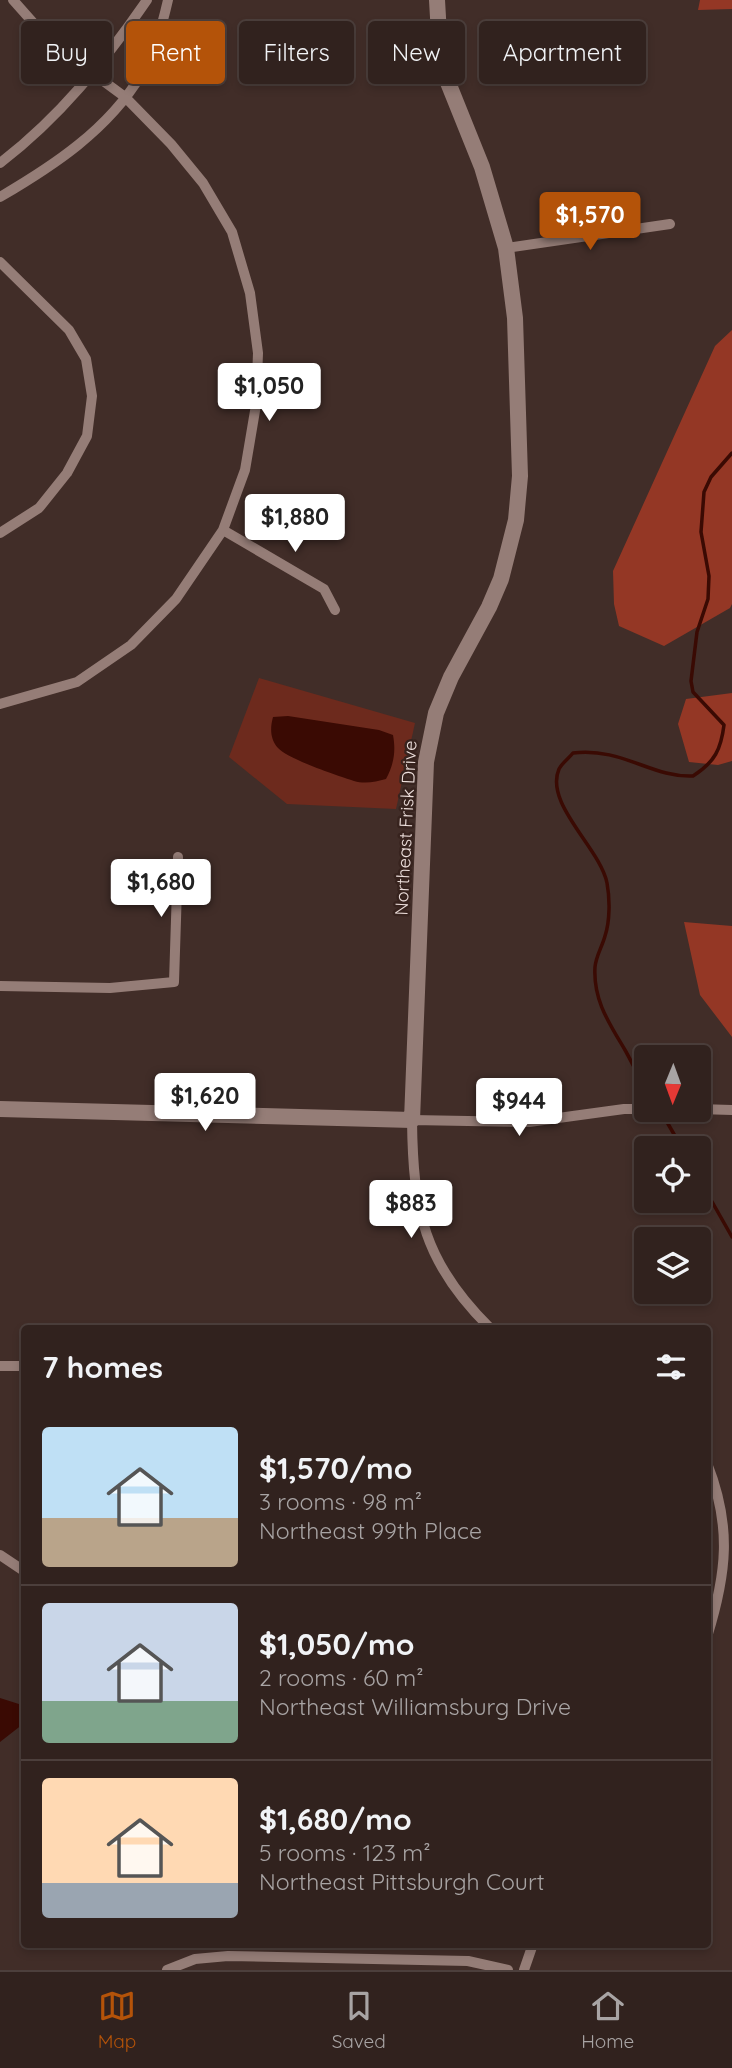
<!DOCTYPE html>
<html lang="en">
<head>
<meta charset="utf-8">
<style>
  body { margin:0; font-family:Quicksand,sans-serif; background:#3d2f2b; color:#f1f3f6; height:100vh; display:flex; flex-direction:column; font-size:26px; white-space:nowrap }
  * { box-sizing:border-box; margin:0 }
  p { font-size:23px; color:#a8a4a4 }
  .icon { flex:none; width:38px; height:38px; fill:none; stroke:currentColor; stroke-width:2; stroke-linecap:round; stroke-linejoin:round }
  .map { position:relative; flex:1; overflow:hidden }
  .side { position:absolute; left:21px; top:1325px; width:690px; height:623px; display:flex; flex-direction:column; background:#31221e; border-radius:7px; box-shadow:0 4px 10px #0003,0 0 0 2px #4c3f3c }
  .side>* { flex:none }
  .banner { position:absolute; left:21px; top:21px; width:691px; height:63px; display:flex; gap:14px }
  .needle { width:46px; rotate:181deg }
  .fabs { position:absolute; left:634px; top:1045px; display:grid; gap:14px }
  .fabs a { display:grid; place-items:center; width:77px; height:77px; border-radius:7px; background:#31221e; box-shadow:0 4px 10px #0003,0 0 0 2px #4c3f3c; font-size:35px }
  .price { position:absolute; translate:-50% -60px; padding:0 16px; border-radius:7px; background:#fff; color:#222; font-size:23px; line-height:46px; filter:drop-shadow(0 2px 4px #0008) }
  .price::after { content:''; position:absolute; left:50%; top:42px; width:21px; height:16px; margin-left:-10px; background:inherit; clip-path:polygon(0 0,100% 0,50% 100%) }
  .price.current { background:#b45309; color:#fff }
  ul { padding:0; list-style:none }
  li { display:flex; align-items:center; gap:21px; height:175px; padding:0 21px }
  li+li { border-top:2px solid #4c3f3c }
  li span { display:grid; place-items:center; flex:none; width:196px; height:140px; border-radius:7px; color:#555 }
  li>.icon { margin-inline-start:auto }
  span .icon { width:84px; height:84px; fill:#fffc; stroke-width:1 }
  li b { font-size:30px }
  h2 { display:flex; justify-content:space-between; align-items:center; height:84px; padding:0 21px; font-size:30px }
  .pill { padding:0 24px; border-radius:7px; background:#31221e; box-shadow:0 4px 10px #0003,0 0 0 2px #4c3f3c; font-size:24px; line-height:63px }
  .pill.current { background:#b45309; color:#fff }
  .tab-bar { display:flex; justify-content:space-around; align-items:center; height:98px; border-top:2px solid #4c3f3c; background:#31221e; font-size:19px; color:#a8a4a4 }
  .tab-bar a { display:grid; justify-items:center; gap:4px }
  .tab-bar .current { color:#b45309 }
  .map>svg:first-child { display:block }
  .green { fill:#6d2a1d }
  .forest { fill:#943725 }
  .water { fill:#3a0a03 }
  .lines { fill:none; stroke-linecap:round; stroke-linejoin:round }
  .stream { stroke:#3a0a03; stroke-width:3.5 }
  .street { stroke:#957d77; stroke-width:10 }
  .secondary { stroke:#957d77; stroke-width:16 }
  .labels { text-anchor:middle; stroke-width:5; stroke-linejoin:round; paint-order:stroke }
  .street-label { font-size:18px; fill:#eddfdc; stroke:#37231e }
</style>
</head>
<body>
<div class="map">
<svg width="732" height="1970" viewBox="0 0 732 1970">
  <rect width="100%" height="100%" fill="#412d28"/>
  <path class="green" d="M 259,678 L 415,723 L 396,809 L 287,804 L 229,757 Z"/>
  <path class="forest" d="M 700,0 L 732,0 L 732,9 L 698,10 Z
    M 732,330 L 732,604 L 730,608 L 664,646 L 619,626 L 614,604 L 613,571 L 715,346 Z
    M 732,693 L 732,761 L 718,765 L 689,762 L 678,724 L 686,699 Z
    M 684,922 L 732,926 L 732,1037 L 700,995 Z"/>
  <path class="water" d="M 288,716 L 379,730 L 393,735 C 396,751 394,764 386,779 C 376,782 364,784 354,781 C 338,776 288,759 278,748 C 270,739 270,728 273,717 Z
    M 0,1698 L 22,1705 L 24,1712 L 23,1724 L 0,1742 Z"/>
  <g class="lines">
    <path class="stream" d="M 646,1087 C 637,1075 632,1062 625,1050 C 609,1023 593,1000 595,967 C 596,956 602,947 605,936 C 610,921 610,899 607,883 C 600,848 544,804 559,769 C 562,763 569,758 573,753 C 622,747 652,778 693,776 C 715,762 721,749 724,725 L 693,692 L 691,681 L 697,632 L 708,599 L 709,576 L 701,532 L 704,492 L 711,477 L 732,453
      M 660,1110 L 682,1148
      M 698,1177 L 732,1237"/>
    <path class="street" d="M 0,163 C 59,118 105,61 147,0
      M 0,197 C 53,166 108,130 141,75 C 155,52 162,26 168,0
      M 506,248 L 670,224
      M 0,262 L 69,330 L 86,359 L 92,396 L 87,436 L 67,473 L 39,508 L 0,533
      M 223,530 L 324,589 L 335,610
      M 0,704 L 77,682 L 131,645 L 176,599 L 223,530 L 245,470 L 256,405 L 258,353 L 250,293 L 232,232 L 203,183 L 171,144 L 125,97 L 72,58 L 37,27 L 13,0
      M 0,986 L 110,988 L 174,982 L 178,857
      M 698,1109 L 732,1110
      M 490,1328 C 424,1263 413,1211 412,1120 L 529,1122 L 624,1109 L 646,1109
      M 0,1366 L 24,1366
      M 707,1463 C 732,1526 727,1573 707,1637
      M 0,1555 L 24,1571
      M 167,1970 L 195,1959 L 228,1956 L 468,1961 L 508,1970
      M 524,1970 L 533,1944"/>
    <path class="secondary" d="M 0,1109 L 412,1120 L 426,762 L 436,713 L 451,677 L 489,607 L 501,579 L 516,520 L 520,476 L 515,318 L 506,248 L 482,167 L 447,80 L 440,52 L 437,0"/>
  </g>
  <g class="labels">
    <g class="street-label">
      <text transform="translate(406 828) rotate(-87)" y="6">Northeast Frisk Drive</text>
    </g>
  </g>
</svg>
<div class="fabs">
<a><svg class="needle" viewBox="-14 -14 28 28"><path d="M0-13l5 13h-10z" fill="#e53935"/><path d="M0 13l5-13h-10z" fill="#a8a4a4"/></svg></a>
<a><svg class="icon" aria-label="locate" viewBox="0 0 24 24"><circle cx="12" cy="12" r="6"/><path d="M12 2v4M12 18v4M2 12h4M18 12h4"/></svg></a>
<a><svg class="icon" aria-label="layers" viewBox="0 0 24 24"><path d="M12 4l9 5-9 5-9-5zM3 14l9 5 9-5"/></svg></a>
</div>
<b class="price current" style="left:590px;top:252px">$1,570</b>
<b class="price" style="left:269px;top:423px">$1,050</b>
<b class="price" style="left:295px;top:554px">$1,880</b>
<b class="price" style="left:161px;top:919px">$1,680</b>
<b class="price" style="left:205px;top:1133px">$1,620</b>
<b class="price" style="left:519px;top:1138px">$944</b>
<b class="price" style="left:411px;top:1240px">$883</b>
<div class="banner">
<a class="pill">Buy</a>
<a class="pill current">Rent</a>
<a class="pill">Filters</a>
<a class="pill">New</a>
<a class="pill">Apartment</a>
</div>
<section class="side">
<h2>7 homes<svg class="icon" aria-label="filters" viewBox="0 0 24 24"><path d="M4 7h16M4 17h16"/><circle cx="9" cy="7" r="2"/><circle cx="15" cy="17" r="2"/></svg></h2>
<ul>
<li><span style="background:linear-gradient(#bfe0f5 65%,#b9a48a 0)"><svg class="icon" aria-label="home" viewBox="0 0 24 24"><path d="M3 11l9-7 9 7M6 9v11h12V9"/></svg></span><div><b>$1,570/mo</b><p>3 rooms · 98 m²</p><p>Northeast 99th Place</p></div></li>
<li><span style="background:linear-gradient(#c9d6e8 70%,#7fa58c 0)"><svg class="icon" aria-label="home" viewBox="0 0 24 24"><path d="M3 11l9-7 9 7M6 9v11h12V9"/></svg></span><div><b>$1,050/mo</b><p>2 rooms · 60 m²</p><p>Northeast Williamsburg Drive</p></div></li>
<li><span style="background:linear-gradient(#ffd9b3 75%,#9aa5b1 0)"><svg class="icon" aria-label="home" viewBox="0 0 24 24"><path d="M3 11l9-7 9 7M6 9v11h12V9"/></svg></span><div><b>$1,680/mo</b><p>5 rooms · 123 m²</p><p>Northeast Pittsburgh Court</p></div></li>
</ul>
</section>
</div>
<nav class="tab-bar">
<a class="current"><svg class="icon" aria-label="map" viewBox="0 0 24 24"><path d="M3 6l6-2 6 2 6-2v14l-6 2-6-2-6 2zM9 4v14M15 6v14"/></svg>Map</a>
<a><svg class="icon" aria-label="saved" viewBox="0 0 24 24"><path d="M7 4h10v16l-5-4-5 4z"/></svg>Saved</a>
<a><svg class="icon" aria-label="home" viewBox="0 0 24 24"><path d="M3 11l9-7 9 7M6 9v11h12V9"/></svg>Home</a>
</nav>
</body>
</html>
